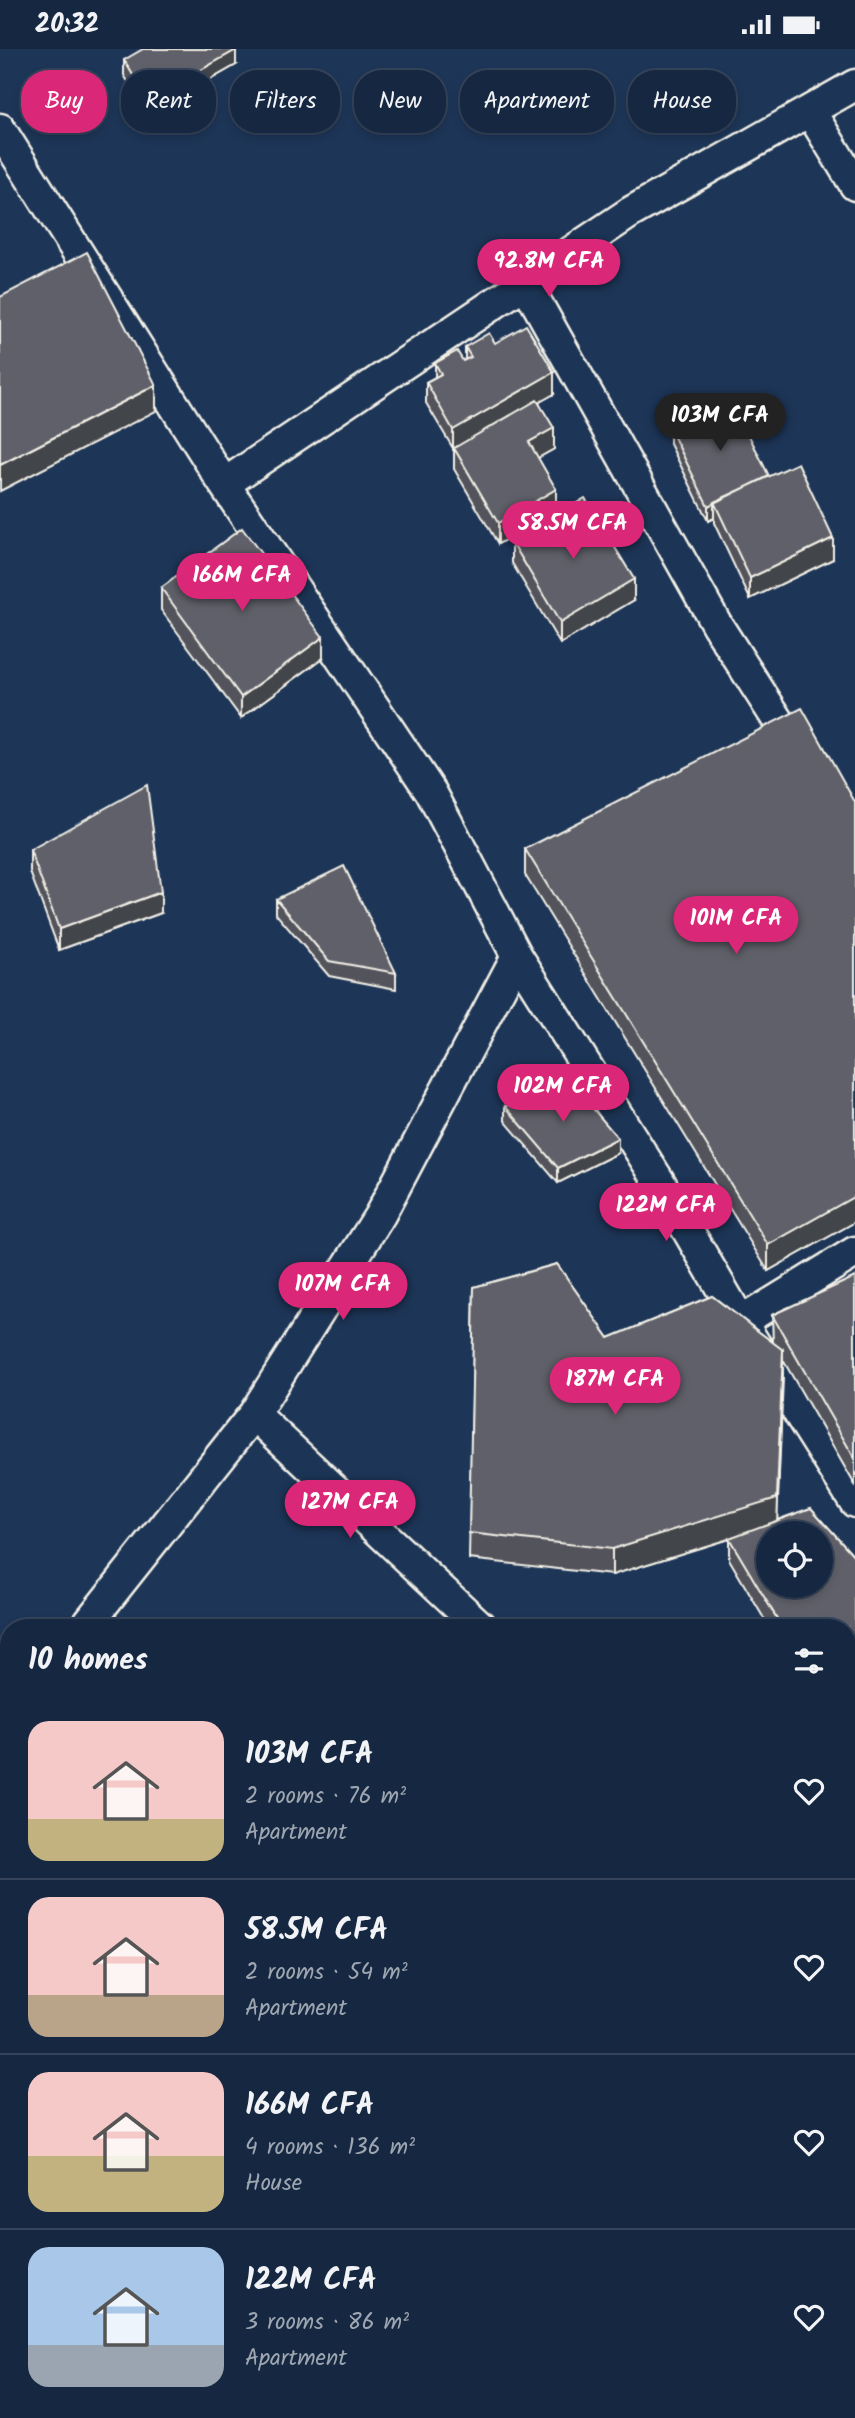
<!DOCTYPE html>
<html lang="en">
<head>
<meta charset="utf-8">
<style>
  body { margin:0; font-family:Kalam,sans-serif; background:#1f3048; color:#f1f3f6; height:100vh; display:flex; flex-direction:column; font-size:26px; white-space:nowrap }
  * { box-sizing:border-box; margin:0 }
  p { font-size:23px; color:#9ea6b1 }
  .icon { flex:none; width:38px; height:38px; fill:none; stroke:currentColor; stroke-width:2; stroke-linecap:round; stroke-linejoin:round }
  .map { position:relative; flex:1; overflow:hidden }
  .panel { position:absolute; left:0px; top:1570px; width:856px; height:800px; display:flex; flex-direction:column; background:#162841; border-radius:28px 28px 0 0; box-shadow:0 4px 10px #0003,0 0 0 2px #35445a }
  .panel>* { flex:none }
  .top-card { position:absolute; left:21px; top:21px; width:814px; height:63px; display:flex; gap:14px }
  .tools { position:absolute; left:756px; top:1472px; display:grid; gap:14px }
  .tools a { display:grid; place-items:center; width:77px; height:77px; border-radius:50%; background:#162841; box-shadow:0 4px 10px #0003,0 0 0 2px #35445a; font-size:35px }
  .price { position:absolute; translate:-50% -60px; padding:0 16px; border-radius:24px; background:#db2777; color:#fff; font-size:23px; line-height:46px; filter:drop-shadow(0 2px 4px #0008) }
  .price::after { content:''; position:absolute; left:50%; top:42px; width:21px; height:16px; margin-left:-10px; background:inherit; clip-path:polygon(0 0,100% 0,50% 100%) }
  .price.selected { background:#222; color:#fff }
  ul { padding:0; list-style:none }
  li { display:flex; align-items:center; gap:21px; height:175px; padding:0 28px }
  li+li { border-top:2px solid #35445a }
  li span { display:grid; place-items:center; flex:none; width:196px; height:140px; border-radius:21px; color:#555 }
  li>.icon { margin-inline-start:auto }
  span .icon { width:84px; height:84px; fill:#fffc; stroke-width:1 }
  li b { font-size:30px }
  h2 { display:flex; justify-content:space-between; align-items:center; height:84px; padding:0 28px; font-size:30px }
  .pill { padding:0 24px; border-radius:28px; background:#162841; box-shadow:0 4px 10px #0003,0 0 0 2px #35445a; font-size:24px; line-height:63px }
  .pill.selected { background:#db2777; color:#fff }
  .status { display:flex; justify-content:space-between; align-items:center; height:49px; padding:0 35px; background:#162841; direction:ltr }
  .status svg { height:19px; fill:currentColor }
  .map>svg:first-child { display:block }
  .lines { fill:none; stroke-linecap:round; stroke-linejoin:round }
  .minor-casing { stroke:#f4f1e8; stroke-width:35 }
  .minor { stroke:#1d3557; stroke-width:30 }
  .wall { fill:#53535b; stroke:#f4f1e8; stroke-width:2; fill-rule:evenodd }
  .shaded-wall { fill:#43444a; stroke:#f4f1e8; stroke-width:2 }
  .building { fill:#60616a; stroke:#f4f1e8; stroke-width:2; fill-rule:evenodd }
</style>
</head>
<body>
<div class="status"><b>20:32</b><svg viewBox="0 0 49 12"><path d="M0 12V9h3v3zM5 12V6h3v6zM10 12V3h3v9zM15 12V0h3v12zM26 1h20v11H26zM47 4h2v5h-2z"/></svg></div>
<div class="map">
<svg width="855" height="2369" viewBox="0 0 855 2369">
  <rect width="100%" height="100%" fill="#1d3557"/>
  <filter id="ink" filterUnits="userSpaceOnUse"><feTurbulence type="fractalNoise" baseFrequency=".0143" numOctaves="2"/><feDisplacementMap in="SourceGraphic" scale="14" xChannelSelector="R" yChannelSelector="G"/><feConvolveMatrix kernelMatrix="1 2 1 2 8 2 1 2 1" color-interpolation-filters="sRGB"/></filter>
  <g filter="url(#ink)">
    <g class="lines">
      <defs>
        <path id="minor" d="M 810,62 L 855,136
          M 0,80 L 224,435 L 431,743 L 517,907 L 659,1132 L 741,1273 L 855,1453
          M 526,235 L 717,576 L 799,704
          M 224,435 L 631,163 L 855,36
          M 741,1273 L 855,1203
          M 254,1365 L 481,1578
          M 85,1578 L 254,1365 L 380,1166 L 517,907
          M 0,1658 L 9,1650
          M 847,1938 L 855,1947
          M 847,2002 L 855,1999
          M 0,2346 L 9,2342"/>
      </defs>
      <use href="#minor" class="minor-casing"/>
      <use href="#minor" class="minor"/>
    </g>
    <path class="wall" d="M 124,11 L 236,16 L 148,66 L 124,26 Z
      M 495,294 L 554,345 L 539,353 L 554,400 L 538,409 L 556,461 L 498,495 L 454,420 L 454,401 L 426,354 L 426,333 L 435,328 L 435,314 L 463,312 L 465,311 L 465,298 Z
      M 670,380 L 769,427 L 833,510 L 750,550 L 714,474 L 714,469 L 708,472 L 670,395 Z
      M 512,493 L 634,551 L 560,595 L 512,514 Z
      M 161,539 L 323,609 L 241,669 L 161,561 Z
      M 855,753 L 855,1173 L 768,1222 L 525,826 L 525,800 Z
      M 30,801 L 161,864 L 59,901 L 30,823 Z
      M 276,850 L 396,924 L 396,940 L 329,927 L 276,865 Z
      M 505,1057 L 618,1104 L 558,1134 L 505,1072 Z
      M 557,1215 L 609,1289 L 712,1247 L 773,1294 L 772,1266 L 855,1228 L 855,1436 L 783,1311 L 777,1471 L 811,1459 L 855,1508 L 855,1630 L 847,1636 L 847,1578 L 769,1578 L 729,1510 L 729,1490 L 612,1526 L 469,1510 L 474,1238 ZM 768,1484 L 821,1484 L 821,1536 L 768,1536 Z"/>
    <path class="shaded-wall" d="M 236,1 L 236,16 L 148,66 L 148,51 Z
      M 554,323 L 554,345 L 455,401 L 454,399 L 453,402 L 453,381 Z
      M 156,336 L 156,362 L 0,442 L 0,416 Z
      M 554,379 L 554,400 L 529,414 L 529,393 Z
      M 556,440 L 556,461 L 498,495 L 498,474 Z
      M 714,454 L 714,469 L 708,472 L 708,457 Z
      M 833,489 L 833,510 L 750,550 L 750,529 Z
      M 634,530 L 634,551 L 560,595 L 560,574 Z
      M 323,588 L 323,609 L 241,669 L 241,648 Z
      M 161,843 L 161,864 L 59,901 L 59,880 Z
      M 618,1089 L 618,1104 L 558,1134 L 558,1119 Z
      M 855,1147 L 855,1173 L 768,1222 L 768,1196 Z
      M 783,1301 L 783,1328 L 777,1475 L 612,1526 L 612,1500 Z
      M 855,1609 L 855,1630 L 847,1636 L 847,1614 Z"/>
    <path class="building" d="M 143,0 L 235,0 L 236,1 L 148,51 L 124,11 Z
      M 87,203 L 156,336 L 0,416 L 0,248 Z
      M 526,276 L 554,323 L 453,381 L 426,333 L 441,325 L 435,314 L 457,302 L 463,312 L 471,308 L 465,298 L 489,284 L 495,294 Z
      M 731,350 L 769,427 L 708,457 L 670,380 Z
      M 537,351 L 554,379 L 529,393 L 556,440 L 498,474 L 454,399 Z
      M 798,414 L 833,489 L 750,529 L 714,453 Z
      M 585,449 L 634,530 L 560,574 L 512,493 Z
      M 242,479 L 323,588 L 241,648 L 161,539 Z
      M 802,659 L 855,753 L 855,1147 L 768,1196 L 525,800 Z
      M 147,736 L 161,843 L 59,880 L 30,801 Z
      M 344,817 L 396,924 L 329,912 L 276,850 Z
      M 572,1035 L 618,1089 L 558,1119 L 505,1057 Z
      M 557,1215 L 609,1289 L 712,1247 L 783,1301 L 777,1449 L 612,1500 L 469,1484 L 474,1238 Z
      M 855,1228 L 855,1410 L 772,1266 Z
      M 811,1459 L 855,1508 L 855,1609 L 847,1614 L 847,1578 L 782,1578 L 729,1489 ZM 768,1484 L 821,1484 L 821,1536 L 768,1536 Z"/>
  </g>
</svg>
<div class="tools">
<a><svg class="icon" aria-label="locate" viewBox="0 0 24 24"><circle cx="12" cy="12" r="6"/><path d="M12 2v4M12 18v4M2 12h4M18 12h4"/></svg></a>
</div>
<b class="price" style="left:549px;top:250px">92.8M CFA</b>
<b class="price selected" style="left:720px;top:404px">103M CFA</b>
<b class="price" style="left:573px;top:512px">58.5M CFA</b>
<b class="price" style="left:242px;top:564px">166M CFA</b>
<b class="price" style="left:736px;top:907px">101M CFA</b>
<b class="price" style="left:563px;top:1075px">102M CFA</b>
<b class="price" style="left:666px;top:1194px">122M CFA</b>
<b class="price" style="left:343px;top:1273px">107M CFA</b>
<b class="price" style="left:615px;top:1368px">187M CFA</b>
<b class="price" style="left:350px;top:1491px">127M CFA</b>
<div class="top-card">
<a class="pill selected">Buy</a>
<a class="pill">Rent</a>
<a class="pill">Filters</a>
<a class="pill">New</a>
<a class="pill">Apartment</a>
<a class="pill">House</a>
</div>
<section class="panel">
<h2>10 homes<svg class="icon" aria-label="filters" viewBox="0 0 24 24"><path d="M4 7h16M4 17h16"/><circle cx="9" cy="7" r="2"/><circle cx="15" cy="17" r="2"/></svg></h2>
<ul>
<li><span style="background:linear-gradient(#f6c9c9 70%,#c2b280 0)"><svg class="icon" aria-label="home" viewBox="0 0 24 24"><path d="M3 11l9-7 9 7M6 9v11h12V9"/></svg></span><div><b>103M CFA</b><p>2 rooms · 76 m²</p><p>Apartment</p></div><svg class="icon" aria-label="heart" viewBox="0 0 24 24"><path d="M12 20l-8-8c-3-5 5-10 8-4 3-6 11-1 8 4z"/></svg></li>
<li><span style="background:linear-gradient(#f6c9c9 70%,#b9a48a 0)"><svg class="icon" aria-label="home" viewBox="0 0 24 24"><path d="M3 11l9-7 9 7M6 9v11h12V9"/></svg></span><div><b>58.5M CFA</b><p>2 rooms · 54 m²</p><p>Apartment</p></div><svg class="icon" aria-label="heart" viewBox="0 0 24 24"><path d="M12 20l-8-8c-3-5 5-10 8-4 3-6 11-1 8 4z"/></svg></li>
<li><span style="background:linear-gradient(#f6c9c9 60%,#c2b280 0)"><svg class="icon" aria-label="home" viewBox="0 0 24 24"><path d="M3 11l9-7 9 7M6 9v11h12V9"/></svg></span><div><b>166M CFA</b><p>4 rooms · 136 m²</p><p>House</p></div><svg class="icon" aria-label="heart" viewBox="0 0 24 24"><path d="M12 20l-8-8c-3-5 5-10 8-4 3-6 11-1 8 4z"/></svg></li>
<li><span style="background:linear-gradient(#a9c7e8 70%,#9aa5b1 0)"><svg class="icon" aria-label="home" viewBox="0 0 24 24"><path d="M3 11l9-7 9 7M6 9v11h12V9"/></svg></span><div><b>122M CFA</b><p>3 rooms · 86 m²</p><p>Apartment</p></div><svg class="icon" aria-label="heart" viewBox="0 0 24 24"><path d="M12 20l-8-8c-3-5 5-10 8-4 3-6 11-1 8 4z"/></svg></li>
</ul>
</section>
</div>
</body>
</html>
